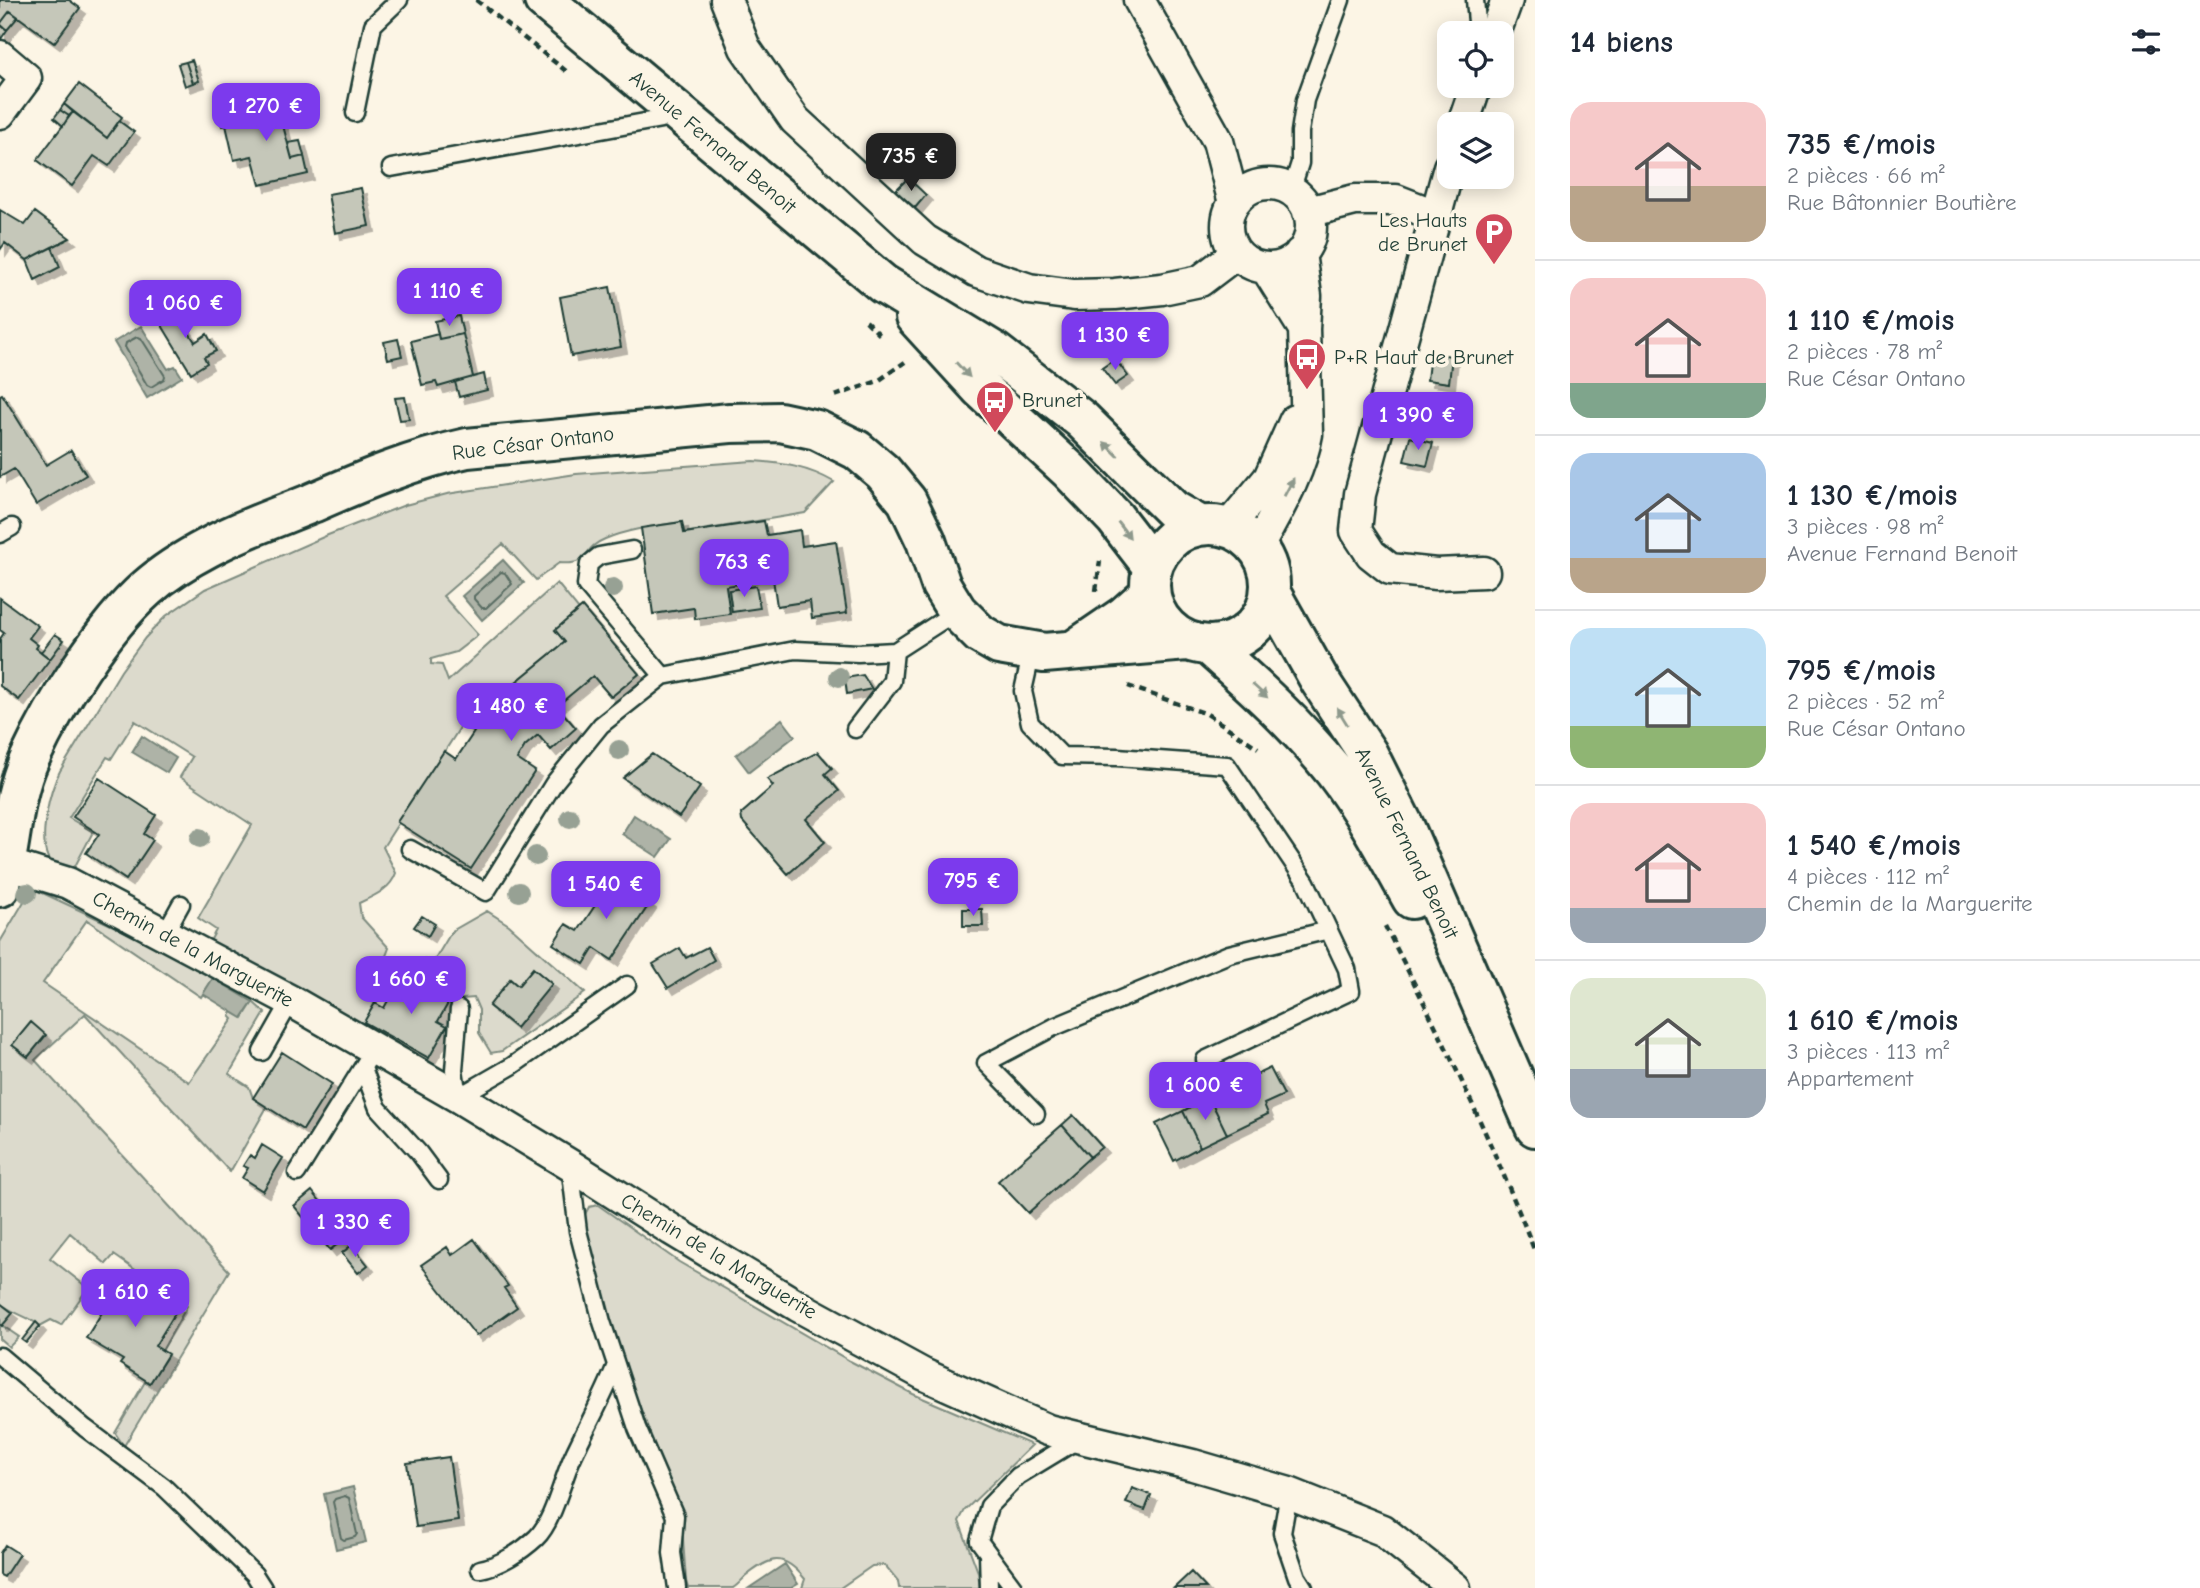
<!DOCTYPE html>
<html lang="fr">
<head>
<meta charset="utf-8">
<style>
  body { margin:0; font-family:"Comic Neue",sans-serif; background:#f6f6f7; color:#1f2937; height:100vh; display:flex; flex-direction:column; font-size:26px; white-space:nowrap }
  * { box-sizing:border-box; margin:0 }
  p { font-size:23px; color:#747a83 }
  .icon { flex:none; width:38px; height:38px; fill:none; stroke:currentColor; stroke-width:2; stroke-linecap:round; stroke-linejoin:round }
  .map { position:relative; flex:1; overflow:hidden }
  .side { display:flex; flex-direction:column; background:#fff; width:665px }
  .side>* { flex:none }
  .buttons { position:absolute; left:1437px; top:21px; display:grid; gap:14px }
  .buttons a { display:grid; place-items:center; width:77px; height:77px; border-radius:14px; background:#fff; box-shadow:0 4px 18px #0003; font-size:35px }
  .price { position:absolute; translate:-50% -60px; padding:0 16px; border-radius:14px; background:#7c3aed; color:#fff; font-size:23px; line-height:46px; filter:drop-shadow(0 2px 4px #0008) }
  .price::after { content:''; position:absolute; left:50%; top:42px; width:21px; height:16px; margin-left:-10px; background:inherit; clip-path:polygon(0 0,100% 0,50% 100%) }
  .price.current { background:#222; color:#fff }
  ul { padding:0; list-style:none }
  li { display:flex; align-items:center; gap:21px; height:175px; padding:0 35px }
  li+li { border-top:2px solid #e0e1e3 }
  li span { display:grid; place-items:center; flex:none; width:196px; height:140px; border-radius:21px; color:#555 }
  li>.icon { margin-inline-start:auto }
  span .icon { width:84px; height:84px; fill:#fffc; stroke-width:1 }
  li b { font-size:30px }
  h2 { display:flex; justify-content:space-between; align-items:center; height:84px; padding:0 35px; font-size:30px }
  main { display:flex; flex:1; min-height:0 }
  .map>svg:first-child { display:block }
  .green { fill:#dcdacc; stroke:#7e8c80; stroke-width:2; fill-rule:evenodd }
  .water { fill:#aeb3a7; stroke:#758479; stroke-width:2 }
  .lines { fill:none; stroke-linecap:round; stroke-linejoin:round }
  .shore { stroke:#586c62; stroke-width:2 }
  .building { fill:#c5c7b9; stroke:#1f3d34; stroke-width:2; filter:url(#shadow) }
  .lane-casing { stroke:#1f3d34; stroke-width:21 }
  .street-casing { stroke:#1f3d34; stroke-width:35 }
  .secondary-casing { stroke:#1f3d34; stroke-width:44 }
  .path { stroke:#1f3d34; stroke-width:4.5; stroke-dasharray:7 5; stroke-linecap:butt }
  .lane { stroke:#fcf5e5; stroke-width:16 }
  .street { stroke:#fcf5e5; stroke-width:30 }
  .secondary { stroke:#fcf5e5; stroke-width:38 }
  .tree { fill:#97a194 }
  .oneway { fill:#8e998c }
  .labels { text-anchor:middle; stroke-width:7; stroke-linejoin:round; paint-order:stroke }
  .street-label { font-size:21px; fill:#1f3d34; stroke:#fcf5e5 }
  .poi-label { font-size:21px; fill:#1f3d34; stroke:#fcf5e5; text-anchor:start }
</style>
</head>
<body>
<main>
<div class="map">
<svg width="1535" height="1588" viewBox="0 0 1535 1588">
  <defs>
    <filter id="shadow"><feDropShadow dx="6" dy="6" stdDeviation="0" flood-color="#0004"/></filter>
  </defs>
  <rect width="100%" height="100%" fill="#fcf5e5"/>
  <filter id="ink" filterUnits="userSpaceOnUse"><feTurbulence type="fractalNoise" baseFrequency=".0143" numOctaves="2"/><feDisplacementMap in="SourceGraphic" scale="14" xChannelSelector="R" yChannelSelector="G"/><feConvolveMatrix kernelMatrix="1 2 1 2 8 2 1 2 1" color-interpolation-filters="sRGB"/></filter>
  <g filter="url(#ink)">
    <path class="green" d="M 753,461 C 783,463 808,467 834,482 L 805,513 L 684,533 L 682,522 C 656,526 629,529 605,539 C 580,549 592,566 559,563 L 536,580 L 503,544 L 443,596 L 478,635 L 456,652 L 431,659 L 431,664 L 442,665 L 448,681 L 557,583 L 579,610 L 555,630 L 565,642 L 483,709 L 470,729 L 461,726 L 383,847 L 396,873 C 391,889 374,896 359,903 L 361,917 L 389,948 L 386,956 L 403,973 L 420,959 L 434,961 L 452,931 L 487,911 L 509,925 L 585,993 L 502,1051 L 491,1053 L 479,1033 L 479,1010 L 474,998 L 450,1000 L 404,973 L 398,982 L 379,972 L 365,997 L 375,1003 L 365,1021 L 429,1058 L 426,1063 L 209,943 L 216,930 L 198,918 L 252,825 L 180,777 L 192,757 L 135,721 L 111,759 L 107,757 L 69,818 L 93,832 L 72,872 C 64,869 52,866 48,858 C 38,837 50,790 60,771 L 121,671 L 145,638 L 166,616 L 205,589 L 328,535 L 405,505 L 447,494 L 576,474 ZM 510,979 L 518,986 L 516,1028 L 489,1006 Z
      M 32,888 L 216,974 L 201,997 L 87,920 L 43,983 L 189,1082 L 233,1019 L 230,1016 L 232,1012 L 243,1018 L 253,1002 L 265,1013 L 229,1074 L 249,1087 L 253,1098 L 267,1107 L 230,1172 L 85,1014 L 35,1060 L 229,1271 L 124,1446 L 115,1433 L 146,1380 L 150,1382 L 168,1355 L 162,1351 L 187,1306 L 114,1255 L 106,1264 L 70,1233 L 50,1258 L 88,1288 L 61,1325 L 51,1320 L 40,1326 C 28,1316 13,1314 0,1303 L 0,942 Z
      M 598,1205 L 679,1262 L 850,1361 L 913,1394 L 1032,1445 L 965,1510 L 959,1521 L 978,1572 L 980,1588 L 899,1588 L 898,1581 L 885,1565 L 872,1566 L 840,1588 L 802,1588 L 805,1579 C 783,1552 771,1556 745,1577 C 742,1580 737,1586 733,1588 C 724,1588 699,1588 688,1588 L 686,1581 L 681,1512 L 621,1359 L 587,1250 L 584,1216 L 589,1207 Z
      M 0,1324 L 19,1337 L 9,1347 L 0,1339 Z"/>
    <path class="water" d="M 141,326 L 168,369 L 175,366 L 182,377 L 147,398 L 114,342 Z
      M 503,560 L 524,583 L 482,620 L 462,596 Z
      M 782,719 L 795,736 L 749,772 L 736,755 Z
      M 142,736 L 176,758 L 167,773 L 132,752 Z
      M 634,815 L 671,839 L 658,857 L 622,834 Z
      M 213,978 L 253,1002 L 242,1018 L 203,994 Z
      M 353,1487 L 366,1542 L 336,1549 L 324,1494 Z
      M 785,1564 L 798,1584 L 791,1588 L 749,1588 Z"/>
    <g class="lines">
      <path class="shore" d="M 137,337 L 141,338 L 165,376 L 164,379 L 151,387 L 147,385 L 125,347 L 126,343 Z
        M 501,572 L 505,573 L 512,584 L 486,608 L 482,608 L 474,599 L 474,596 Z
        M 345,1496 L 349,1498 L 357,1534 L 355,1537 L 344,1540 L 341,1538 L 333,1502 L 335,1499 Z"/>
    </g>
    <path class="building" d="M 0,0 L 69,0 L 80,8 L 54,43 L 10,11 L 0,24 Z
      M 10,11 L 18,17 L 7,30 L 0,24 Z
      M 0,25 L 7,30 L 1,39 L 0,38 Z
      M 192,60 L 199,81 L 193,83 L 186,62 Z
      M 186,62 L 193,83 L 185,86 L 178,64 Z
      M 79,84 L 122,117 L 107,138 L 64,104 Z
      M 274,92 L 292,159 L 304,156 L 308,174 L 260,185 L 252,156 L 234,160 L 226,125 L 255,118 L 250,98 Z
      M 227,96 L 234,123 L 222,126 L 215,99 Z
      M 64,104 L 73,112 L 69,116 L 60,110 Z
      M 60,110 L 69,116 L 63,126 L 54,118 Z
      M 73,112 L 107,138 L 119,121 L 134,132 L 109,166 L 94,156 L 72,186 L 37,160 Z
      M 300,141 L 304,156 L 292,159 L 288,143 Z
      M 908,178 L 926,195 L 915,208 L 895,191 Z
      M 361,188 L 369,226 L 335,233 L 328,194 Z
      M 0,210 L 25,225 L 35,212 L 70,238 L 27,260 L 5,243 L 0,250 Z
      M 52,247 L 60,267 L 35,280 L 27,260 Z
      M 610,287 L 621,347 L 571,356 L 560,297 Z
      M 172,305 L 195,342 L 207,334 L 216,351 L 204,357 L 207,363 L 191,373 L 155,314 Z
      M 459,316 L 463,334 L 439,339 L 435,321 Z
      M 438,334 L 439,339 L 463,334 L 473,377 L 438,387 L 436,382 L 422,385 L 411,341 Z
      M 398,339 L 402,356 L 388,359 L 384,342 Z
      M 1430,353 L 1452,356 L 1449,383 L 1427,380 Z
      M 1115,359 L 1128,376 L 1115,385 L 1102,368 Z
      M 484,374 L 487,390 L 459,397 L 455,382 Z
      M 2,394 L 46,465 L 71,450 L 86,475 L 36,505 L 14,469 L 0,477 L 0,395 Z
      M 405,397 L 409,419 L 400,420 L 395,398 Z
      M 1410,437 L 1433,443 L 1427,466 L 1404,461 Z
      M 764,521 L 767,535 L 800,530 L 802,546 L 836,541 L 847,613 L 812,618 L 810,601 L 777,606 L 773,579 L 726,586 L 730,614 L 695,619 L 694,608 L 653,614 L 641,528 L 682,522 L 684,533 Z
      M 756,586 L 760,608 L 732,612 L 729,590 Z
      M 0,598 L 38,626 L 29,638 L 38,645 L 36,648 L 50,659 L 19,700 L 0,686 L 0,639 L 4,633 L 0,630 Z
      M 582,607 L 639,674 L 611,697 L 593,676 L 557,706 L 576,728 L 551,750 L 538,735 L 525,746 L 517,759 L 535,771 L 471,869 L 397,822 L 444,751 L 456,759 L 474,732 L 470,729 L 483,709 L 565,642 L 555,630 Z
      M 55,634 L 64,640 L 50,659 L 41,652 Z
      M 863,675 L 872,689 L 847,694 L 845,678 Z
      M 818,752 L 832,768 L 825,774 L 839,791 L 806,819 L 825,842 L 788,874 L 742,821 L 741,814 L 773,786 L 767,779 Z
      M 652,754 L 700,787 L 679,817 L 623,778 Z
      M 99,778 L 156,815 L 144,834 L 153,840 L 126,880 L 86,853 L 99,834 L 73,817 Z
      M 620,868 L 639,880 L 632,891 L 650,903 L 612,960 L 594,948 L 584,964 L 553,944 L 566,924 L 578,931 Z
      M 963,909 L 982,909 L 983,926 L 963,926 Z
      M 422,916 L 435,924 L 428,936 L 414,927 Z
      M 707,947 L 714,960 L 668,988 L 653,964 L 680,948 L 686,958 Z
      M 533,968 L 552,984 L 516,1028 L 489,1006 L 510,979 L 518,986 Z
      M 403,973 L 450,1000 L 438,1021 L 447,1026 L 429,1058 L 364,1022 L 375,1003 L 384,1008 Z
      M 31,1022 L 46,1035 L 28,1057 L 12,1045 Z
      M 282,1052 L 332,1084 L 303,1130 L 253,1098 Z
      M 1270,1068 L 1284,1095 L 1264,1104 L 1268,1114 L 1227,1134 L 1209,1097 Z
      M 1209,1097 L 1227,1134 L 1200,1147 L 1183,1111 Z
      M 1183,1111 L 1200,1147 L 1174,1161 L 1156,1124 Z
      M 1073,1115 L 1102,1147 L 1090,1157 L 1062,1125 Z
      M 1062,1125 L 1090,1157 L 1028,1213 L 998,1181 Z
      M 262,1145 L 283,1158 L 263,1191 L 242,1178 L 248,1168 L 243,1166 L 250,1155 L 255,1158 Z
      M 312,1191 L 348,1236 L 330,1250 L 294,1206 Z
      M 474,1239 L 508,1286 L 504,1288 L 517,1307 L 476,1336 L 421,1265 L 447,1247 L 452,1255 Z
      M 352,1245 L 368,1265 L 358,1273 L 342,1253 Z
      M 134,1280 L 179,1307 L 155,1346 L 168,1354 L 150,1383 L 120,1364 L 123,1360 L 86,1338 L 116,1290 L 124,1295 Z
      M 0,1303 L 13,1313 L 2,1326 L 0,1324 Z
      M 36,1322 L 40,1326 L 26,1343 L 22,1340 Z
      M 449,1457 L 458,1521 L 416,1527 L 407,1463 Z
      M 1132,1488 L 1151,1495 L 1145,1510 L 1126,1503 Z
      M 5,1545 L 19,1554 L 4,1577 L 0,1575 L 0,1553 Z
      M 1191,1572 L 1206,1588 L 1174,1588 Z"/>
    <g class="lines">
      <defs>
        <path id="lane" d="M 1475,0 L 1478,33
          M 355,113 L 373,25 L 399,0
          M 391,168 L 678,116
          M 1291,191 L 1300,163 L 1300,132 L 1305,100 L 1341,0
          M 0,534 L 12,527
          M 632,550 L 599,556 L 589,564 L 586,585 L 663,676
          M 1032,651 L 1023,691 L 1030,723 L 1062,756 L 1117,757 L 1227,765 L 1306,882 L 1347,969 L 1351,991 L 1205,1060
          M 855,729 L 892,681 L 895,651
          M 410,849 L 486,892 L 554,783 L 601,725 L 663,676 L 795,650 L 858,653 L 895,651 L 957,611
          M 165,933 L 181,904
          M 459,1009 L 454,1070 L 458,1097 L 512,1066 L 627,985
          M 262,1052 L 291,1001
          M 363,1068 L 378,1108 L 419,1153 L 439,1180
          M 1036,1114 L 986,1063 L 1054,1027 L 1229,954 L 1329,930
          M 570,1165 L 578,1231 L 602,1322 L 637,1428 L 675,1516 L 672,1553 L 677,1588
          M 297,1173 L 374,1049
          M 0,1356 L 85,1428 L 164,1487 L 254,1574 L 263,1588
          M 1289,1493 L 1282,1533 L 1297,1577 L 1304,1588
          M 988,1553 L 989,1588
          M 480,1569 C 499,1566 522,1551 536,1538 C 554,1521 563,1476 574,1454 C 588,1424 604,1396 616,1365
          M 1014,1588 L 979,1541 L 989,1506 L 1018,1476 L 1079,1439"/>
        <path id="street" d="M 726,0 L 745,48 L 795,120 L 925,240 L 976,271 L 1029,289 L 1074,295 L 1115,294 L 1162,289 L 1200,281 L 1237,253
          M 1139,0 L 1218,141 L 1234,203
          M 1495,33 L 1507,0
          M 0,56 L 26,78 L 0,113
          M 1463,124 L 1476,86
          M 1449,167 L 1360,494 L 1356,531 L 1371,554 L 1390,569 L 1436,574 L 1484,572
          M1227 226a42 42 0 1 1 84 0a42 42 0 1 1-84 0Z
          M 1308,212 L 1355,200 L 1396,200 L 1437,216
          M 1266,268 L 1304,329
          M 1228,527 L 1269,478 L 1295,420
          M 1258,547 C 1277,511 1300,475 1307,434 L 1304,329 L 1306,296 L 1300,253
          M 5,868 L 23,869 L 68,883 L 291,1001 L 458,1097 L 570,1165 L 672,1230 L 798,1306 L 923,1374 L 1048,1430 L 1193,1465 L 1289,1493 L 1382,1530 L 1455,1588"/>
        <path id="secondary" d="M 544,0 L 883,284 L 995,352 L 1082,420 L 1173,510 L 1199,525
          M 915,317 L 980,388 L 1069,470 L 1115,518 L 1152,566
          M1150 585a60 60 0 1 1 120 0a60 60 0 1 1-120 0Z
          M 1270,592 L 1320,681 L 1368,754 L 1405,828 L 1535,1127
          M 1209,646 C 1253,685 1297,725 1334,771 C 1364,810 1388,856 1412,899
          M 1077,648 L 1124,616 L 1150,593
          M 0,887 C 12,844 11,799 30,758 C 55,704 103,627 147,588 C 165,572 188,558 209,547 C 241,529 278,517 312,503 C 362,481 412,460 467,448 L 730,423 L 780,422 L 817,430 L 857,450 L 883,472 L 907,501 L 926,541 L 941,585 L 957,611 L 980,634 L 999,645 L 1044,653 L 1187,641"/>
      </defs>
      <use href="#lane" class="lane-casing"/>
      <use href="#street" class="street-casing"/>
      <use href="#secondary" class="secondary-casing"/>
      <path class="path" d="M 476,0 L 566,71
        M 866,321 L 882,337
        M 835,396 L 878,381 L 905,362
        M 1096,591 L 1100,561
        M 1128,686 L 1207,714 L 1258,748
        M 1385,926 C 1440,1032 1492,1141 1535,1252"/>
      <use href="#lane" class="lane"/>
      <use href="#street" class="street"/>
      <use href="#secondary" class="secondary"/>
    </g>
    <g class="tree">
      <circle cx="613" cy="588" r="10"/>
      <circle cx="839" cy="677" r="10"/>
      <circle cx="619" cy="750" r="10"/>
      <circle cx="570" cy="818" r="10"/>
      <circle cx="200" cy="838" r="10"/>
      <circle cx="536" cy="856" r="10"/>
      <circle cx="519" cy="892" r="10"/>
      <circle cx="27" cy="893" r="10"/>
    </g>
    <defs><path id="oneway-solid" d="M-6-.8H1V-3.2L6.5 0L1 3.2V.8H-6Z" transform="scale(1.75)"/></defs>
    <g class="oneway">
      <use href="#oneway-solid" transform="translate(963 370) rotate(47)"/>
      <use href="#oneway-solid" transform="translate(1111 449) rotate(-135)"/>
      <use href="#oneway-solid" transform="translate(1289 487) rotate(-62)"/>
      <use href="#oneway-solid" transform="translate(1124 530) rotate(53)"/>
      <use href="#oneway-solid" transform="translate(1260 691) rotate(42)"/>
      <use href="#oneway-solid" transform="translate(1342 716) rotate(-122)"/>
    </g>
  </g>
  <defs>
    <symbol id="parking-pin" viewBox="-11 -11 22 30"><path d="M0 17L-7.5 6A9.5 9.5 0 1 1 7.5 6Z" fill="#d1495b" stroke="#fcf5e5"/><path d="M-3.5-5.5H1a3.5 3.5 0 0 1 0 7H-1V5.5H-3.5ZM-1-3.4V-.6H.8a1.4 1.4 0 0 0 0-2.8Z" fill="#fff"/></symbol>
    <symbol id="bus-pin" viewBox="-11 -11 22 30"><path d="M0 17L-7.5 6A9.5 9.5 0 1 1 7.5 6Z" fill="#d1495b" stroke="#fcf5e5"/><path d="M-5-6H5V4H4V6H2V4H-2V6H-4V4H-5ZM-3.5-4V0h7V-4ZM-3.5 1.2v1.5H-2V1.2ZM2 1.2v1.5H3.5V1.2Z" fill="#fff"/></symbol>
  </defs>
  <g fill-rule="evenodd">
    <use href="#parking-pin" x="1472" y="210" width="44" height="60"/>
    <use href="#bus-pin" x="1285" y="335" width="44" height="60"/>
    <use href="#bus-pin" x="973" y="378" width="44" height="60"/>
  </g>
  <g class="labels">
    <g class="street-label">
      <text transform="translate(713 142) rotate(40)" y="7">Avenue Fernand Benoit</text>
      <text transform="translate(533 443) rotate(-7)" y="7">Rue César Ontano</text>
      <text transform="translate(1407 843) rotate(64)" y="7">Avenue Fernand Benoit</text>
      <text transform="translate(193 949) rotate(28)" y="7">Chemin de la Marguerite</text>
      <text transform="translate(719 1256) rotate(31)" y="7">Chemin de la Marguerite</text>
    </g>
    <g class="poi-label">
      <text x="1467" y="227" text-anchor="end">Les Hauts<tspan x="1467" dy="24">de Brunet</tspan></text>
      <text x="1334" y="364">P+R Haut de Brunet</text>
      <text x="1022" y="407">Brunet</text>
    </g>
  </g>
</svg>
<div class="buttons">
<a><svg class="icon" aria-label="locate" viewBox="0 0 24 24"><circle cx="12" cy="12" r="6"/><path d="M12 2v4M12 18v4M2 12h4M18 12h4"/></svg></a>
<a><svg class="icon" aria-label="layers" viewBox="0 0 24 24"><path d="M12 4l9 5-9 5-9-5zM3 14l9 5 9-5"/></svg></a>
</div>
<b class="price" style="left:266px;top:143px">1 270 €</b>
<b class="price current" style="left:911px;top:193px">735 €</b>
<b class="price" style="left:449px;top:328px">1 110 €</b>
<b class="price" style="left:185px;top:340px">1 060 €</b>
<b class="price" style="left:1115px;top:372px">1 130 €</b>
<b class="price" style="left:1418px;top:452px">1 390 €</b>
<b class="price" style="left:744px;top:599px">763 €</b>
<b class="price" style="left:511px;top:743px">1 480 €</b>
<b class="price" style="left:973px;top:918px">795 €</b>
<b class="price" style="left:606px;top:921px">1 540 €</b>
<b class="price" style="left:411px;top:1016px">1 660 €</b>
<b class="price" style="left:1205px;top:1122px">1 600 €</b>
<b class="price" style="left:355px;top:1259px">1 330 €</b>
<b class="price" style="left:135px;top:1329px">1 610 €</b>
</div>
<section class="side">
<h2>14 biens<svg class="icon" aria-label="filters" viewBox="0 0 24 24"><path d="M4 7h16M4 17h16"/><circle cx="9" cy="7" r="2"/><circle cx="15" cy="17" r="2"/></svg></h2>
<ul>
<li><span style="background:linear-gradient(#f6c9c9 60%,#b9a48a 0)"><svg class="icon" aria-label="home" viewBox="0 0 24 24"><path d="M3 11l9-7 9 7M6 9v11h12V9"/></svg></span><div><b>735 €/mois</b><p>2 pièces · 66 m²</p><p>Rue Bâtonnier Boutière</p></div></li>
<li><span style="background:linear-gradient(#f6c9c9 75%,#7fa58c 0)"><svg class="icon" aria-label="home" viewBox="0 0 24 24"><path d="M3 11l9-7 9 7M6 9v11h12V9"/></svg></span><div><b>1 110 €/mois</b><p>2 pièces · 78 m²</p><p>Rue César Ontano</p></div></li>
<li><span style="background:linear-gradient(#a9c7e8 75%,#b9a48a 0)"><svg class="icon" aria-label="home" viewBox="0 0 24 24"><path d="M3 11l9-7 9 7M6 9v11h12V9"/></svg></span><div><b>1 130 €/mois</b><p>3 pièces · 98 m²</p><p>Avenue Fernand Benoit</p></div></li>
<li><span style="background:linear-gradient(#bfe0f5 70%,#8fb573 0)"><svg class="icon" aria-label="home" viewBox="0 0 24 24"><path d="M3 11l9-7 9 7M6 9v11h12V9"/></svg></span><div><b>795 €/mois</b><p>2 pièces · 52 m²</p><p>Rue César Ontano</p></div></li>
<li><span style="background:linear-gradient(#f6c9c9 75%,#9aa5b1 0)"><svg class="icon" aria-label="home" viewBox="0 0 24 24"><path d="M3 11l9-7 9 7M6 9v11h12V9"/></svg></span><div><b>1 540 €/mois</b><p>4 pièces · 112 m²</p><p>Chemin de la Marguerite</p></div></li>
<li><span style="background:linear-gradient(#dfe7d0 65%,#9aa5b1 0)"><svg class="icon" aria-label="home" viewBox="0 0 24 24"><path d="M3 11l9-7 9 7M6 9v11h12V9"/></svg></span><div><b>1 610 €/mois</b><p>3 pièces · 113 m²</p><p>Appartement</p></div></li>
</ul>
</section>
</main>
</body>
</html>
